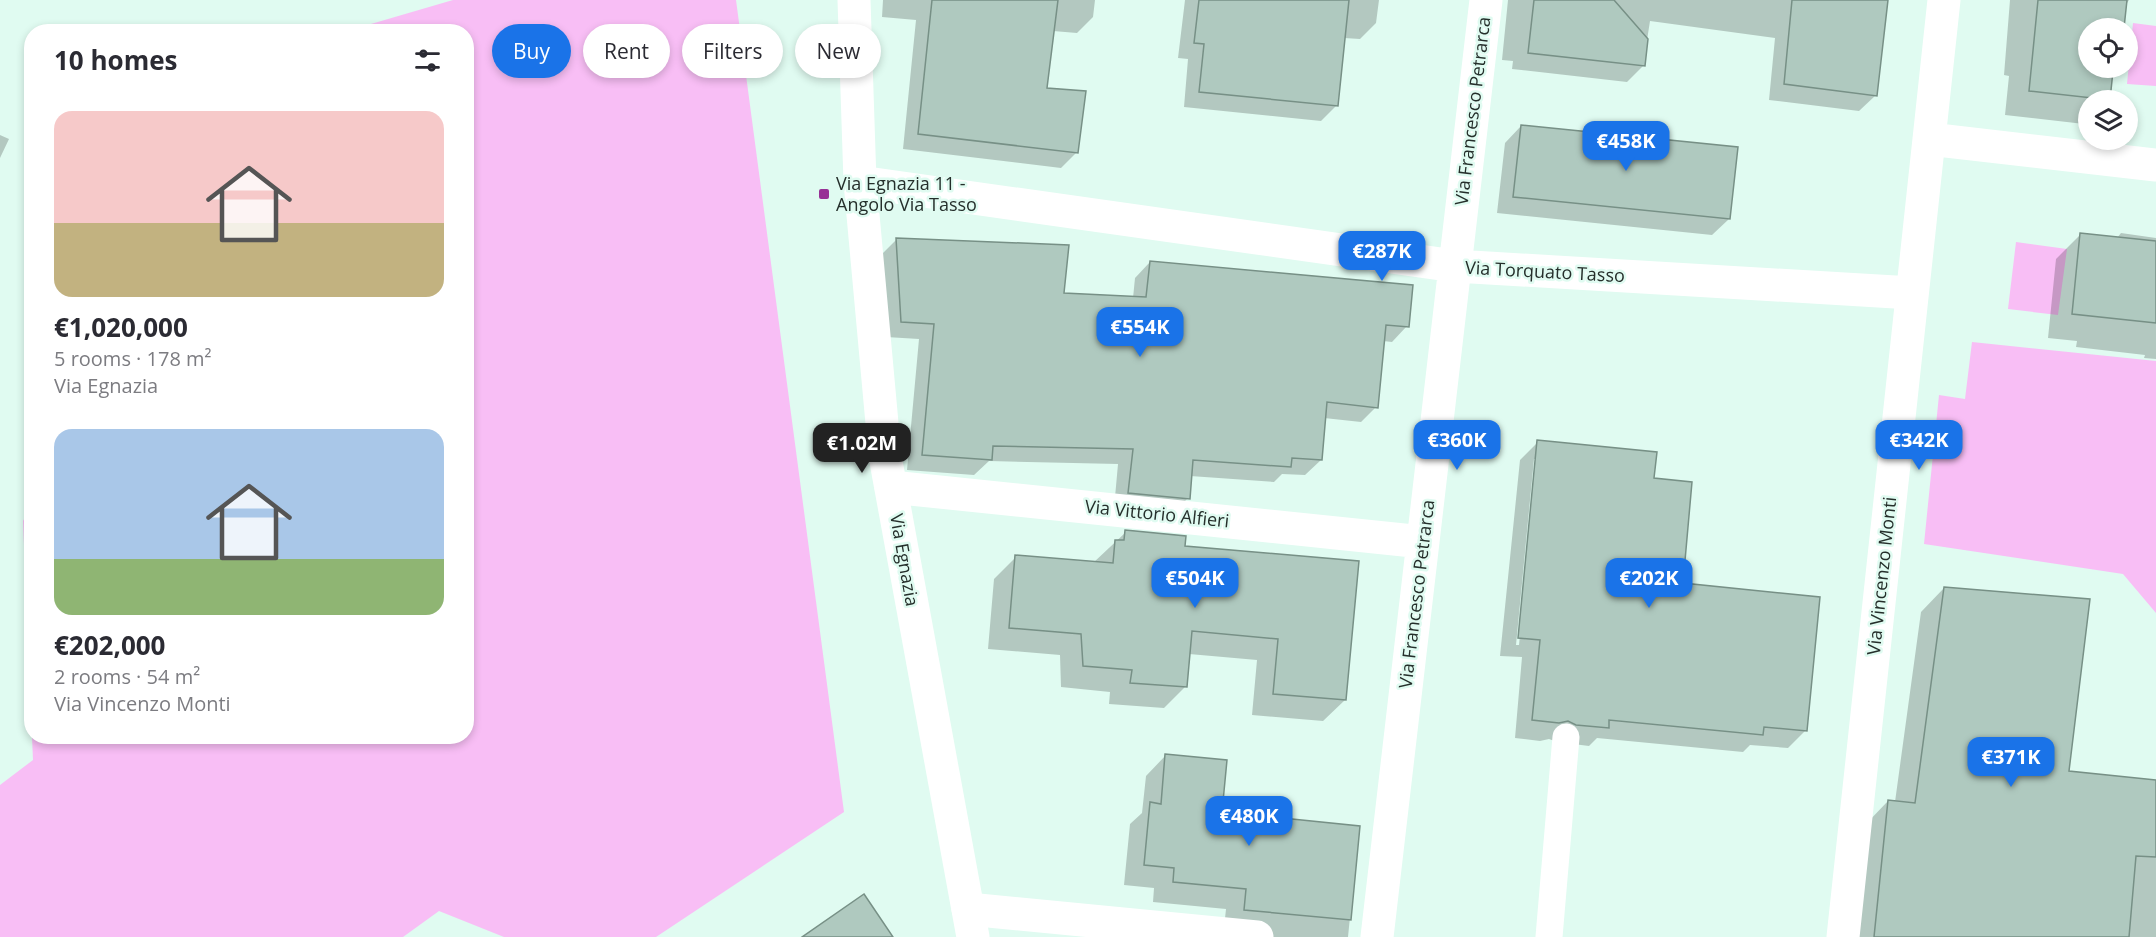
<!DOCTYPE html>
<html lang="en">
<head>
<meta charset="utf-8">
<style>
  body { margin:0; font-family:"Open Sans",sans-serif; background:#f7f7f7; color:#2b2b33; height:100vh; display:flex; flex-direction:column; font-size:22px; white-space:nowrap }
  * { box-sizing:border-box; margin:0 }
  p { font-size:20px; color:#7c7c81 }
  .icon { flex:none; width:33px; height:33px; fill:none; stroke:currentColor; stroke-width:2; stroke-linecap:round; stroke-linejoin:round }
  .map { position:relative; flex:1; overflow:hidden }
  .sheet { position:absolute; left:24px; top:24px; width:450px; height:720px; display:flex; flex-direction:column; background:#fff; border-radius:24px; box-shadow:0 3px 9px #0003 }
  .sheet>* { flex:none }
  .banner { position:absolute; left:492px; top:24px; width:570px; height:54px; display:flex; gap:12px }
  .tools { position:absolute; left:2078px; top:18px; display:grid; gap:12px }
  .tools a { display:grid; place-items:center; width:60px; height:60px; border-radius:50%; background:#fff; box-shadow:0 3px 9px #0003; font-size:30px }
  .price { position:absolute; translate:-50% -51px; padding:0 14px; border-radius:12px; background:#1a73e8; color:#fff; font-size:20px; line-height:39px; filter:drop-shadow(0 2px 3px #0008) }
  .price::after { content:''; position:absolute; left:50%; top:36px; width:18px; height:14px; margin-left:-9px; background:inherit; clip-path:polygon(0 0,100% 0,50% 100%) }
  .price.selected { background:#222; color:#fff }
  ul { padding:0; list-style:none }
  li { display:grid; align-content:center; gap:12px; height:318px; padding:0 30px }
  li span { display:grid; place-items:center; height:186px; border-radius:18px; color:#555 }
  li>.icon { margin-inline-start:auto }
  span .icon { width:108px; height:108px; fill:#fffc; stroke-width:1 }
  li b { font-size:26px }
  h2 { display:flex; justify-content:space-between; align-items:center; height:72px; padding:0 30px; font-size:26px }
  .tag { padding:0 21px; border-radius:27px; background:#fff; box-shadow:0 3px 9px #0003; font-size:21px; line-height:54px }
  .tag.selected { background:#1a73e8; color:#fff }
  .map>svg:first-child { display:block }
  .green { fill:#f8bef5 }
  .shadow { fill:#0003; fill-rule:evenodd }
  .building { fill:#afc9bf; stroke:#779086; stroke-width:1.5 }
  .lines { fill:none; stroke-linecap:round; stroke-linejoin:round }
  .service { stroke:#fff; stroke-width:27 }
  .minor { stroke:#fff; stroke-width:33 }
  .tertiary { stroke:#fff; stroke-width:33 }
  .poi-dot { fill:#973196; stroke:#e0fbf1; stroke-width:2 }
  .labels { text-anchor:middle; stroke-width:5; stroke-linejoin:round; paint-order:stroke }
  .street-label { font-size:18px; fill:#252f2b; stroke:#e0fbf1 }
  .poi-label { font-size:18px; fill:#252f2b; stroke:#e0fbf1; text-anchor:start }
</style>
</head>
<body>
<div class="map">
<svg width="2156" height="937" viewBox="0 0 2156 937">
  <rect width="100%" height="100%" fill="#e0fbf1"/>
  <path class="green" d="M 453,0 L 736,0 L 844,812 L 656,937 L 504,937 L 439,911 L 403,937 L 0,937 L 0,785 L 33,760 L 32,737 L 466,736 L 466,32 L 347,31 Z
    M 2133,23 L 2156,26 L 2156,86 L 2127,84 Z
    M 2016,242 L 2067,249 L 2058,315 L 2008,309 Z
    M 1972,342 L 2156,361 L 2156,613 L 2123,574 L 1924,544 L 1939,395 L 1965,399 Z
    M 31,507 L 31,715 L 23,521 Z"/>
  <path class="shadow" d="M 883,0 L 1095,0 L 1093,17 L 1077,33 L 1053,31 L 1045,89 L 1077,152 L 1061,168 L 903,149 L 916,20 L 882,17 Z
    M 1185,0 L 1379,0 L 1376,23 L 1360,39 L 1344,38 L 1337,105 L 1321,121 L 1184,107 L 1188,59 L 1178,58 Z
    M 1508,0 L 1886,0 L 1876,95 L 1859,111 L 1769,100 L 1775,38 L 1650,21 L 1643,66 L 1627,82 L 1512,69 L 1513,61 L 1502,60 Z
    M 2010,0 L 2129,0 L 2125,6 L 2122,28 L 2088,28 L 2088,68 L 2118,68 L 2118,71 L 2111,78 L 2109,99 L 2088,100 L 2088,120 L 2084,124 L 2005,115 L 2009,76 L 2004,75 Z
    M 1521,126 L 1729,219 L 1712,235 L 1497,213 L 1505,143 Z
    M 0,135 L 9,139 L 0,158 Z
    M 2121,233 L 2156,238 L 2156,359 L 2144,358 L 2145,355 L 2076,347 L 2077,341 L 2048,338 L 2056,259 L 2081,234 L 2117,238 Z
    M 896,240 L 1062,295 L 1133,298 L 1135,278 L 1150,262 L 1407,326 L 1392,342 L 1383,341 L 1376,407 L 1361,422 L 1324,418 L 1321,460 L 1305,475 L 1282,474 L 1274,482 L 1190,476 L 1188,498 L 1172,514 L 1114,508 L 1118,464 L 989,461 L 974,475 L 907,470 L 919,339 L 886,337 L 881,255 Z
    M 1538,442 L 1652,480 L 1682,585 L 1806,730 L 1788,748 L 1750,745 L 1743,752 L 1597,738 L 1589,746 L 1557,742 L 1549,739 L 1540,741 L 1515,738 L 1522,657 L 1500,656 L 1520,460 ZM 1534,459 L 1537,459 L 1519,645 L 1516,645 Z
    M 1126,532 L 1184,547 L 1345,700 L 1323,721 L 1252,715 L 1257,660 L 1189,654 L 1186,686 L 1164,708 L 1109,704 L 1110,692 L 1061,687 L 1060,655 L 988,649 L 994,579 L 1016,557 L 1093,563 Z
    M 1944,588 L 2067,772 L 2156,782 L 2156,937 L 1854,937 L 1865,825 L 1888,801 L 1895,802 L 1921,612 Z
    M 1166,755 L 1220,814 L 1359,827 L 1348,937 L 1223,937 L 1226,909 L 1153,902 L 1154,888 L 1124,885 L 1130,824 L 1142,813 L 1146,776 Z"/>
  <path class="building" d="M 932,0 L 1058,0 L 1047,88 L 1086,91 L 1078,153 L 918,134 Z
    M 1199,0 L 1349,0 L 1338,106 L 1199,92 L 1204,44 L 1194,43 Z
    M 1534,0 L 1614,0 L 1648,39 L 1645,66 L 1528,53 Z
    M 1792,0 L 1888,0 L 1877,96 L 1784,84 Z
    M 2038,0 L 2127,0 L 2124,28 L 2088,28 L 2088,68 L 2120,68 L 2119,72 L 2113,71 L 2110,100 L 2029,91 Z
    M 1521,125 L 1738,147 L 1730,219 L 1513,197 Z
    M 2080,233 L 2156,241 L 2156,323 L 2072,314 Z
    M 896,238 L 1069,245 L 1064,293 L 1146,297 L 1150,261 L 1413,285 L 1409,327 L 1386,325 L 1378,408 L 1327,402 L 1322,460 L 1292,458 L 1291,467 L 1193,460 L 1190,499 L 1128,493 L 1133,449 L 993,446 L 992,460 L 922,455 L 934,324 L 901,322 Z
    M 1537,440 L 1657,452 L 1654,478 L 1692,482 L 1683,583 L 1820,597 L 1807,731 L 1764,727 L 1763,735 L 1609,720 L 1609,728 L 1576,725 L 1568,721 L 1559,723 L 1532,720 L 1540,640 L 1518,638 Z
    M 1125,530 L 1186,536 L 1185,546 L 1359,561 L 1346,700 L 1273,694 L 1278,639 L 1192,631 L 1187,687 L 1130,683 L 1132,670 L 1083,666 L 1081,634 L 1009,628 L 1015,555 L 1113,563 L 1115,540 L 1124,540 Z
    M 1944,587 L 2090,599 L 2069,771 L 2156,780 L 2156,857 L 2136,856 L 2129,937 L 1874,937 L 1888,800 L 1915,803 Z
    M 1165,754 L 1227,760 L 1222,812 L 1360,826 L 1351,920 L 1244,910 L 1246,889 L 1173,882 L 1174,868 L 1144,865 L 1150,802 L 1161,804 Z
    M 864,894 L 893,937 L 802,937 Z"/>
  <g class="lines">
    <path class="service" d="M 1549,937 L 1566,737"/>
    <path class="minor" d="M 1929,139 L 2156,165
      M 860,182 L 1455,266 L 1912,293
      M 891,487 L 1423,542
      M 968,909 L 1257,937
      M 1377,937 L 1486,0
      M 1843,937 L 1944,0"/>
    <path class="tertiary" d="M 854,0 L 860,182 L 885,456 L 973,937"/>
  </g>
  <rect class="poi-dot" x="818" y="188" width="12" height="12" rx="3"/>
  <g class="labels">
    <g class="street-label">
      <text transform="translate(1473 111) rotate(-83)" y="6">Via Francesco Petrarca</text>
      <text transform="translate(1545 272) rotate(3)" y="6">Via Torquato Tasso</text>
      <text transform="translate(1157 514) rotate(6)" y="6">Via Vittorio Alfieri</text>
      <text transform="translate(904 560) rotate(80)" y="6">Via Egnazia</text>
      <text transform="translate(1882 576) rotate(-84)" y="6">Via Vincenzo Monti</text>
      <text transform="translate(1417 594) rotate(-83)" y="6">Via Francesco Petrarca</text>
    </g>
    <g class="poi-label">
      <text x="836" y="190">Via Egnazia 11 -<tspan x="836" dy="21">Angolo Via Tasso</tspan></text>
    </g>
  </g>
</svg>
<div class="tools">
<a><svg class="icon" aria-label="locate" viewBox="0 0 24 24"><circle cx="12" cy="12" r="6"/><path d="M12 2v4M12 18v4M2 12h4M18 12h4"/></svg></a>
<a><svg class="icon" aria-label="layers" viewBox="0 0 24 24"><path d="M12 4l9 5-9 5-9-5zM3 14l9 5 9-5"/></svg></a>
</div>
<b class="price" style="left:1626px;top:172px">€458K</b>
<b class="price" style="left:1382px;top:282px">€287K</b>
<b class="price" style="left:1140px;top:358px">€554K</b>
<b class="price" style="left:1457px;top:471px">€360K</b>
<b class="price" style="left:1919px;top:471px">€342K</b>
<b class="price selected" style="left:862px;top:474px">€1.02M</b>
<b class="price" style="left:1195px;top:609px">€504K</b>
<b class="price" style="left:1649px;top:609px">€202K</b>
<b class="price" style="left:2011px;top:788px">€371K</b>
<b class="price" style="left:1249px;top:847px">€480K</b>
<div class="banner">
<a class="tag selected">Buy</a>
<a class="tag">Rent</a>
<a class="tag">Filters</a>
<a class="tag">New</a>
</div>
<section class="sheet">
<h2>10 homes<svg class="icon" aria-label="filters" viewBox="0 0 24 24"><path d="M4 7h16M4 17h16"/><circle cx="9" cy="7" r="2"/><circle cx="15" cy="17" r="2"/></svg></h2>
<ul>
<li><span style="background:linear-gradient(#f6c9c9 60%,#c2b280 0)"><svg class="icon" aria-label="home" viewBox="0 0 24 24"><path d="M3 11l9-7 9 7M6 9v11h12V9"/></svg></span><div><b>€1,020,000</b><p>5 rooms · 178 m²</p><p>Via Egnazia</p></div></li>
<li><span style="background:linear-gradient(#a9c7e8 70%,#8fb573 0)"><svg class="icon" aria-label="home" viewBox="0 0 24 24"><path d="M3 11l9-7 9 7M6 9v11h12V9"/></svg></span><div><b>€202,000</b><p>2 rooms · 54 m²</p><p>Via Vincenzo Monti</p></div></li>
</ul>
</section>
</div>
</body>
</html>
